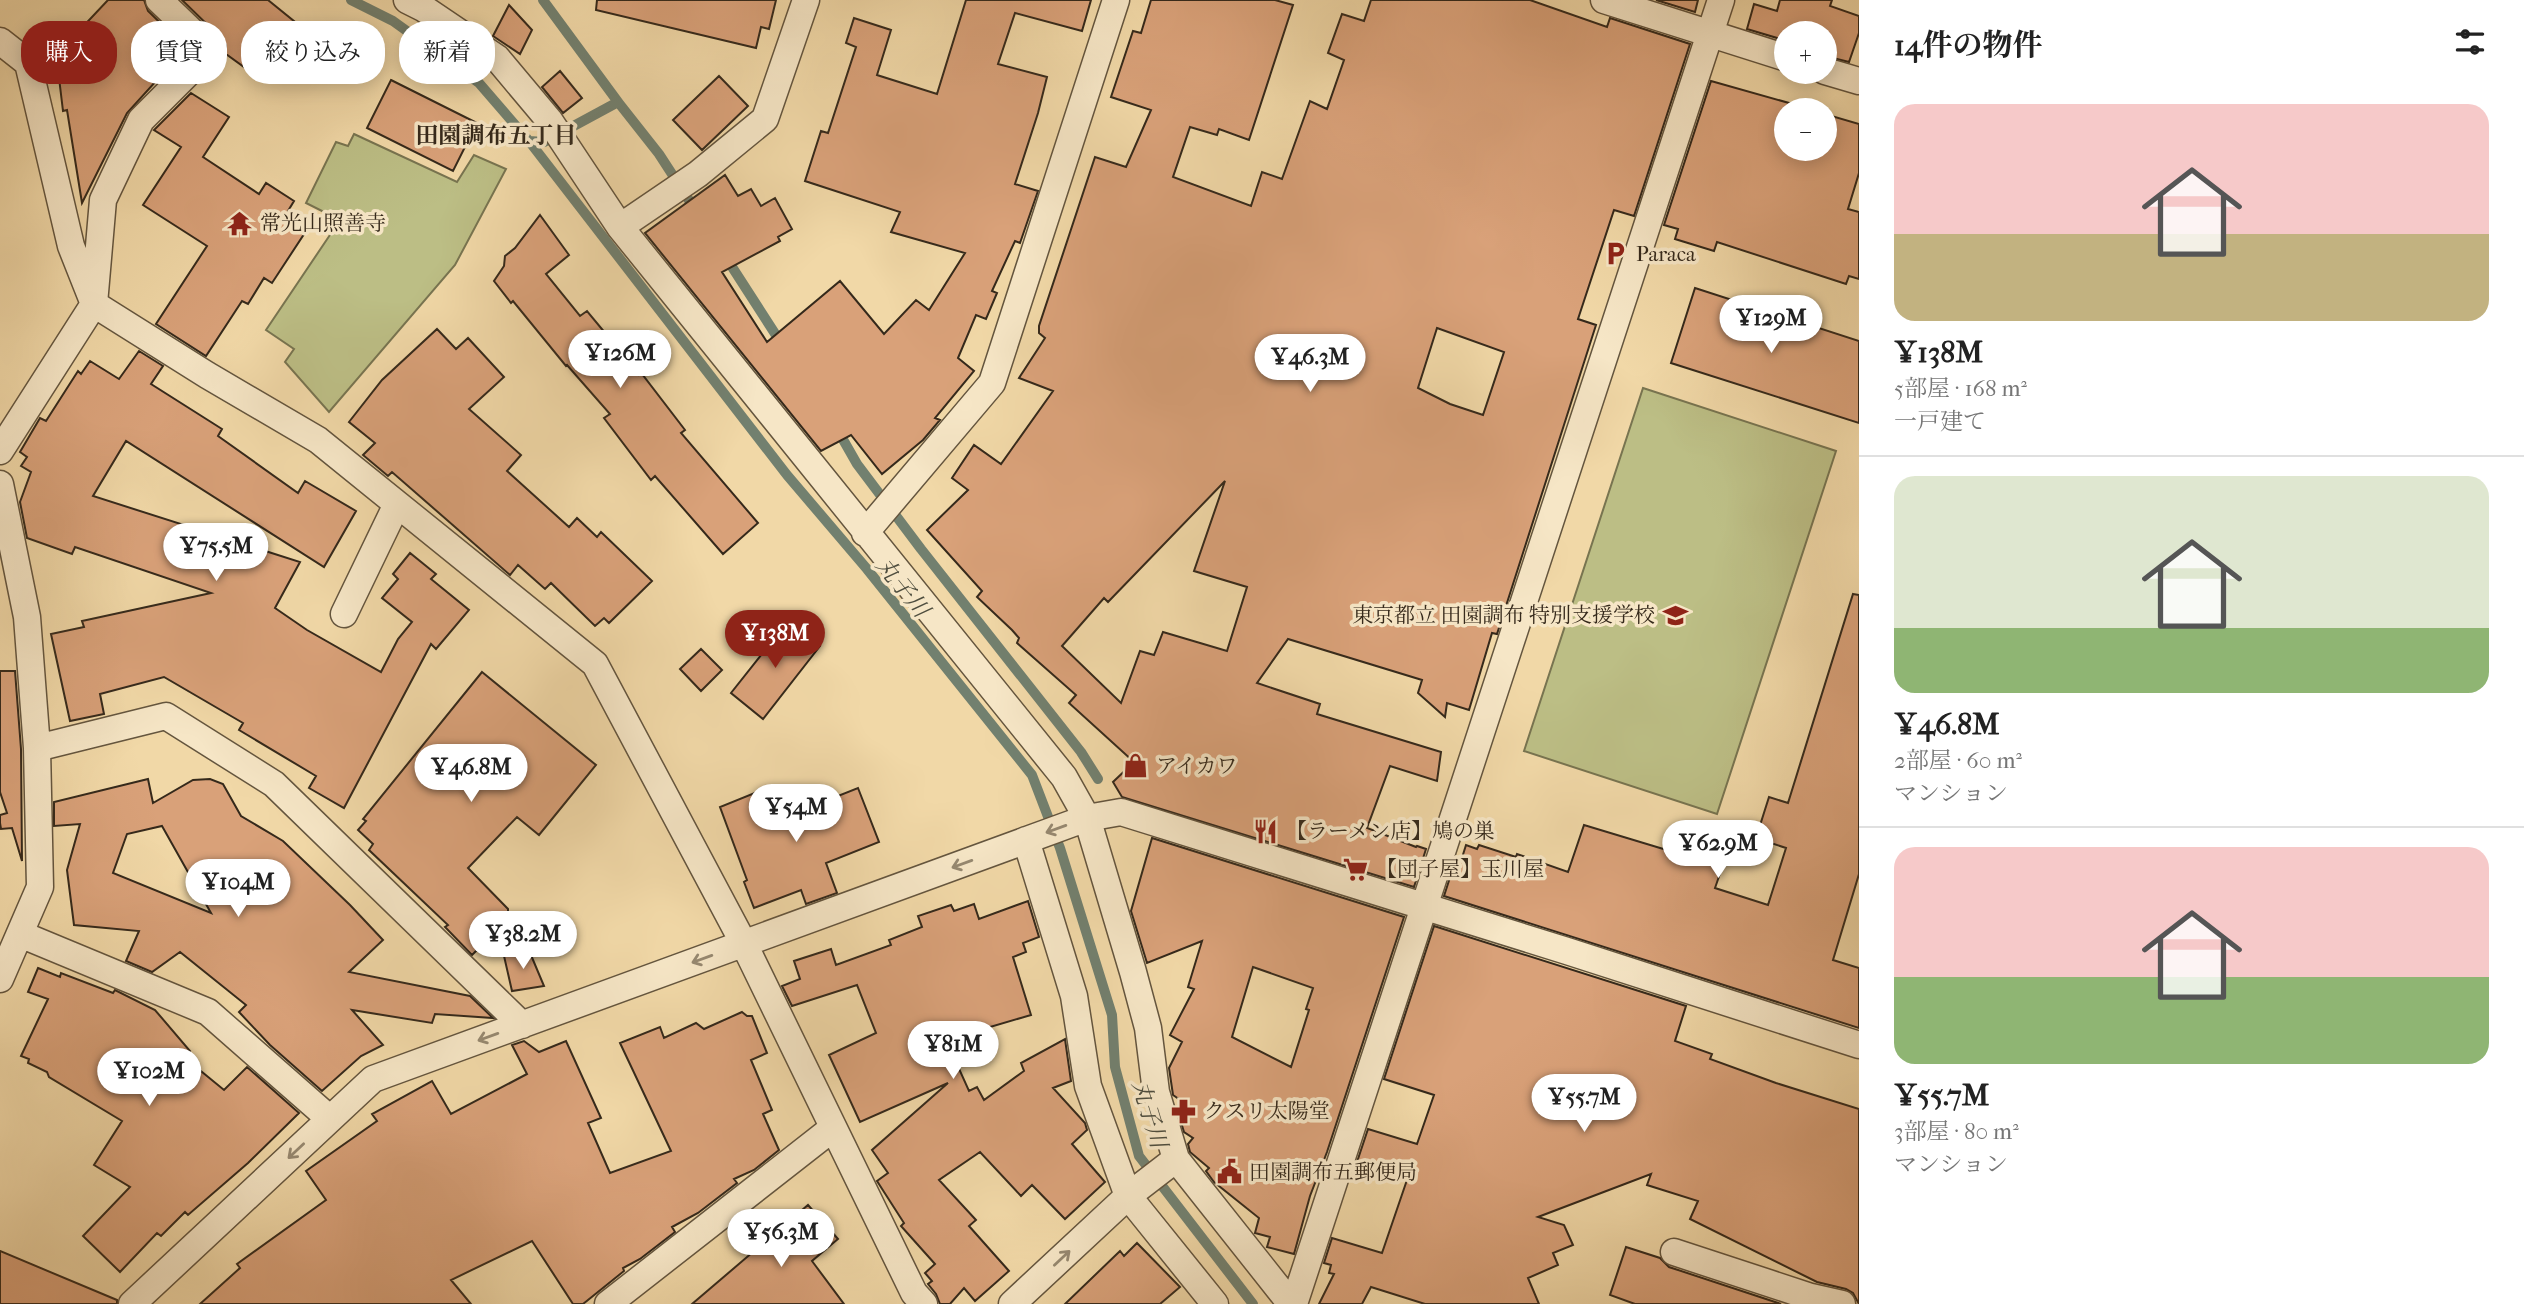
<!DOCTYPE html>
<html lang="ja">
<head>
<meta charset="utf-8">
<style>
  body { margin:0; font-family:"IM FELL French Canon","Noto Serif JP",serif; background:#f6f6f6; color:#222; height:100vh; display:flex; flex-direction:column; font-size:26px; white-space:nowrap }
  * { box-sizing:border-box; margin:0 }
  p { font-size:23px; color:#767676 }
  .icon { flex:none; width:38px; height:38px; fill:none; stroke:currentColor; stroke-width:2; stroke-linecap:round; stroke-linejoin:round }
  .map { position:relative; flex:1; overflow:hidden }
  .drawer { display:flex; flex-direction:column; background:#fff; width:665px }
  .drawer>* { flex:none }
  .guide { position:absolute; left:21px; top:21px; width:665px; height:63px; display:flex; gap:14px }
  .fabs { position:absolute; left:1774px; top:21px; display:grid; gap:14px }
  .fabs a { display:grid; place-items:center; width:63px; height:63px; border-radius:50%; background:#fff; box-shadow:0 4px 18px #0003; font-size:35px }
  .price { position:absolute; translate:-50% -60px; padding:0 16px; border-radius:24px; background:#fff; color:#222; font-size:23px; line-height:46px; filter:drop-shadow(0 2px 4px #0008) }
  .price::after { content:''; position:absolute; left:50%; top:42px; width:21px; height:16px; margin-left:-10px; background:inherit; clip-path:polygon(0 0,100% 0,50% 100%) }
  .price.active { background:#8f2418; color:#fff }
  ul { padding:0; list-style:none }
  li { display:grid; align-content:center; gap:14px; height:371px; padding:0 35px }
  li+li { border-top:2px solid #e0e0e0 }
  li span { display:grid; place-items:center; height:217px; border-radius:21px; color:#555 }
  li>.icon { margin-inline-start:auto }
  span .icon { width:126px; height:126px; fill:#fffc; stroke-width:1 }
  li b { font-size:30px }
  h2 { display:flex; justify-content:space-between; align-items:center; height:84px; padding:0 35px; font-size:30px }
  .tag { padding:0 24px; border-radius:28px; background:#fff; box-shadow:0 4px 18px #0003; font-size:24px; line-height:63px }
  .tag.active { background:#8f2418; color:#fff }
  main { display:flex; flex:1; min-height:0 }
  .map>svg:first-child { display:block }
  .green { fill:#bcbe85; stroke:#787450; stroke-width:2 }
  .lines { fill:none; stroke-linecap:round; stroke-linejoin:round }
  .stream { stroke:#72806f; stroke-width:10 }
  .building { fill:#d9a179; stroke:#35291b; stroke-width:2; fill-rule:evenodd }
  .minor-casing { stroke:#64553e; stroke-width:29 }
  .minor { stroke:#f6e6c6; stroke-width:26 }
  .oneway { stroke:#968870 }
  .labels { text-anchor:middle; stroke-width:7; stroke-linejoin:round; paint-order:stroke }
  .poi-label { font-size:21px; fill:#35291b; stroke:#f6e6c6; text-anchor:start }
  .neighbourhood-label { font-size:23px; font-weight:bold; fill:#35291b; stroke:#f6e6c6 }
  .water-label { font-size:23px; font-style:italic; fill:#4e4d3e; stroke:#f6e6c6 }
</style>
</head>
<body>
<main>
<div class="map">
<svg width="1859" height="1304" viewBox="0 0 1859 1304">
  <rect width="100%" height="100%" fill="#f1d8a7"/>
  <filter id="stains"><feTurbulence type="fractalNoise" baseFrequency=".00286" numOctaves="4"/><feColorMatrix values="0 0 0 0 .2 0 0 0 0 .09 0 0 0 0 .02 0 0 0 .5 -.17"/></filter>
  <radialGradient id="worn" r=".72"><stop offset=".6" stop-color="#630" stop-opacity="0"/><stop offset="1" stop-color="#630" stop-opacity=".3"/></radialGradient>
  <path class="green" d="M 354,134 L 457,182 L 474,155 L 506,169 L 455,265 L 329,412 L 285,362 L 294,349 L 266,330 L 340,220 L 306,203 L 336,142 L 348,146 Z
    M 1643,388 L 1836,451 L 1717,814 L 1524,751 Z"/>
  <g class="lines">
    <path class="stream" d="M 351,0 L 393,21 L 479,83 L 529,141 L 787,475 L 867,569 L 1032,775 L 1060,848 L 1112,1015 L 1115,1067 L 1139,1156 L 1253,1304
      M 618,102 L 659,154 L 696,211
      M 529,141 L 544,142 L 618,102 L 543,0
      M 725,256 L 783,346
      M 837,429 L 857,464 L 921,549 L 1081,752 L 1098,779"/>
  </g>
  <path class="building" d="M 108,0 L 144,0 L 148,11 L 186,48 L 127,113 L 82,203 L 67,110 L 63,111 L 57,61 L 59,52 Z
    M 182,0 L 268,0 L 316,39 L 293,67 L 263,41 L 244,67 L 226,54 L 226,45 L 222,39 Z
    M 597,0 L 776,0 L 769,29 L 761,27 L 756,48 L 596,10 Z
    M 966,0 L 1091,0 L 1082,31 L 1015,13 L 998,64 L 1047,77 L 1038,113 L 1015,184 L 1038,191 L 1020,243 L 1015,241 L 992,291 L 997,293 L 986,319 L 976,315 L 958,358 L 974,371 L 935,418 L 940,420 L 923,440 L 882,474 L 851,435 L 821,451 L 645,233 L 725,175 L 738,196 L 751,189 L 761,206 L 775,198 L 792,229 L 778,237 L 780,241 L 722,272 L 767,342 L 840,281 L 884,334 L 916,300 L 929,310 L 965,253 L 891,232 L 900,212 L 805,181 L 821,131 L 828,133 L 856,47 L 846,43 L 854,18 L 891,30 L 877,75 L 937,94 Z
    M 1151,0 L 1275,0 L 1293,5 L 1249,140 L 1219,129 L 1217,135 L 1190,127 L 1173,177 L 1251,206 L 1262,172 L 1282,179 L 1310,101 L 1327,109 L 1344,60 L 1328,53 L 1342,14 L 1364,21 L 1371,0 L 1530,0 L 1607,27 L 1610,18 L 1690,44 L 1634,216 L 1614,210 L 1578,319 L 1596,325 L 1497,634 L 1492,633 L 1469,710 L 1447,703 L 1445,717 L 1418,693 L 1422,680 L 1288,639 L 1257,683 L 1320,704 L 1317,714 L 1441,752 L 1437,781 L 1390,766 L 1367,828 L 1416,847 L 1417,846 L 1426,849 L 1414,887 L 1122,797 L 1113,782 L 1134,762 L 1069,703 L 1076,695 L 1017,643 L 1019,638 L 1012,630 L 977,597 L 982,591 L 927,530 L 968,490 L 952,478 L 974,445 L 1001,464 L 1053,391 L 1019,378 L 1045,338 L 1039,333 L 1039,326 L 1095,157 L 1126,167 L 1151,110 L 1111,97 L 1133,31 L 1141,33 ZM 1437,328 L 1504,352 L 1483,415 L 1450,404 L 1418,388 ZM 1225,481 L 1194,571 L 1247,587 L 1227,651 L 1163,632 L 1154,655 L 1140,651 L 1121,703 L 1062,646 L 1104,598 L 1108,602 Z
    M 1656,0 L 1698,0 L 1695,12 Z
    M 1780,0 L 1832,0 L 1830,6 L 1859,16 L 1859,33 L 1849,62 L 1825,56 L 1825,33 L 1787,33 L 1787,41 L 1747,29 L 1754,4 L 1777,11 Z
    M 509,5 L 532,30 L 520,54 L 493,36 Z
    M 342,34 L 367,49 L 352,73 L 327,58 Z
    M 560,71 L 582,98 L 563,113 L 542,87 Z
    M 719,76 L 748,106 L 702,150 L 673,120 Z
    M 391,80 L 477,123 L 453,171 L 367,128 Z
    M 1711,81 L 1814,110 L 1787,110 L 1787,149 L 1825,149 L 1825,114 L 1859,124 L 1859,173 L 1848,209 L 1859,212 L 1859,279 L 1849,276 L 1846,284 L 1717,242 L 1714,251 L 1675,239 L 1678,229 L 1664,225 Z
    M 191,93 L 229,117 L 203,157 L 259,194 L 266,183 L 294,201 L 288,211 L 310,225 L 272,283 L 264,278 L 248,304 L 242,301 L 206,356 L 156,324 L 207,246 L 143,205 L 181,147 L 154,130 Z
    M 540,215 L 569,255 L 546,274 L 580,316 L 587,311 L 606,334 L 604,336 L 639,375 L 642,374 L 685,430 L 681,433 L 758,523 L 723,554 L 655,476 L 651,480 L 604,418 L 610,414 L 567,365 L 566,366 L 513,301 L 511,303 L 494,281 L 504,266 L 505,256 L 515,248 Z
    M 1695,288 L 1859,341 L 1859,423 L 1671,363 Z
    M 437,329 L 456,349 L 468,338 L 504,377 L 469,409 L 521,455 L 507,471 L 569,527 L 577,518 L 597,537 L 601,532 L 652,581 L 609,623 L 604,618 L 595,626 L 551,583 L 545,589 L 518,565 L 510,575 L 392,472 L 388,476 L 363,455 L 375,443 L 349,422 L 382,380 Z
    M 139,351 L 163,366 L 151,384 L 222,429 L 218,436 L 298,493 L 305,481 L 356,511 L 324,567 L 126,441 L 93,496 L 300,562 L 275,608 L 307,630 L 381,672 L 398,639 L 412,622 L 382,598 L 398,579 L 393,574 L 410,553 L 436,574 L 431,579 L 469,610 L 436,649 L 431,644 L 344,808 L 309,788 L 316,776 L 239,730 L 243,723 L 164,677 L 100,694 L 104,714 L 70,721 L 51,634 L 84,627 L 82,621 L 211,593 L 75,547 L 72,554 L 27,538 L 20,502 L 31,472 L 21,466 L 27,457 L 20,452 L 40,418 L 46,421 L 78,371 L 81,374 L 90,361 L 119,379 Z
    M 1853,594 L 1859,595 L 1859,874 L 1833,960 L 1859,968 L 1859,1028 L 1444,896 L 1456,859 L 1461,861 L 1466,845 L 1477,849 L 1479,845 L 1516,857 L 1517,854 L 1568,872 L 1584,825 L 1670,851 L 1673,843 L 1724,862 L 1715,888 L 1768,905 L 1786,848 L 1756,838 L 1769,797 L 1788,803 Z
    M 788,621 L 820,646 L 763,719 L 731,693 Z
    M 701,649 L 722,670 L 701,691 L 680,669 Z
    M 0,671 L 15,671 L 21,749 L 22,861 L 12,828 L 1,829 L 0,823 L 0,815 L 7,813 L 0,792 Z
    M 482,672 L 596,765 L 539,835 L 517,817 L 468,868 L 508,909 L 508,919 L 472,955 L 445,927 L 448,925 L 369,850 L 373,844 L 358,830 L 366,821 L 363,819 Z
    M 148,779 L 153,803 L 193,780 L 210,779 L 223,784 L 241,816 L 283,841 L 350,905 L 383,940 L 349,972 L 470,996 L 493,1018 L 435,1014 L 432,1023 L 352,1010 L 383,1045 L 361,1056 L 322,1091 L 270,1045 L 239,1012 L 246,1005 L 180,952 L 152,972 L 126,961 L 139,931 L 74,925 L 67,870 L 80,824 L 54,826 L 54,802 ZM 162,826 L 211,913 L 113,873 L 127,834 Z
    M 858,788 L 879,842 L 826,863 L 837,893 L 806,904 L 801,890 L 754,908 L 744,882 L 747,880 L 720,807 L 762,790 L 775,821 Z
    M 1152,838 L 1404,917 L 1327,1152 L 1310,1196 L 1294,1254 L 1267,1247 L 1270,1237 L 1255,1233 L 1259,1218 L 1214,1182 L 1206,1171 L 1209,1168 L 1190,1152 L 1188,1144 L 1193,1138 L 1184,1132 L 1177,1109 L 1183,1102 L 1173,1095 L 1169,1068 L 1182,1042 L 1170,1035 L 1194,989 L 1188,987 L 1202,941 L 1147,963 L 1131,911 ZM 1253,967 L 1313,988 L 1306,1009 L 1309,1010 L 1291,1067 L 1232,1037 Z
    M 1028,901 L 1039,937 L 1023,943 L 1026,952 L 1013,957 L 1031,1015 L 946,1040 L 969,1091 L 977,1087 L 984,1100 L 1024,1071 L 1021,1063 L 1065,1039 L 1071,1081 L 1053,1088 L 1085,1123 L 1087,1130 L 1072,1144 L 1105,1182 L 1065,1219 L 1032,1185 L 1021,1196 L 980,1152 L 939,1180 L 976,1220 L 969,1226 L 1009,1271 L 975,1301 L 964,1288 L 950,1304 L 940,1304 L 936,1294 L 928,1284 L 932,1281 L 925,1273 L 935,1264 L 901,1226 L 904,1223 L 877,1181 L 888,1173 L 872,1150 L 948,1083 L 860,1122 L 829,1055 L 876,1033 L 857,985 L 792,1006 L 782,986 L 800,979 L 794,961 L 831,949 L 836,965 L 891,945 L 889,940 L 922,927 L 918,916 L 951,905 L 954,911 L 974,904 L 979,919 Z
    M 1434,926 L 1686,1006 L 1675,1041 L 1712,1054 L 1710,1059 L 1776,1083 L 1859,1109 L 1859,1304 L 1853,1293 L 1846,1289 L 1817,1282 L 1690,1219 L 1698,1201 L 1647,1185 L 1651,1174 L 1538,1217 L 1564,1225 L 1573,1245 L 1553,1253 L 1558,1265 L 1528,1278 L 1539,1304 L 1425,1304 L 1371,1287 L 1362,1304 L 1319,1304 L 1334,1274 L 1329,1273 L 1331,1265 L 1324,1263 L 1332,1238 L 1382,1253 L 1408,1177 L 1357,1162 L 1368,1129 L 1417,1144 L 1434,1095 L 1384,1079 Z
    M 528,948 L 544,986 L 512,991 L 504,956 Z
    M 38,968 L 60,977 L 61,973 L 113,993 L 115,990 L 155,1010 L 190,1051 L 185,1058 L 224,1090 L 247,1067 L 299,1113 L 248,1163 L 188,1215 L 185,1212 L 161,1236 L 157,1233 L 120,1272 L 83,1236 L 130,1187 L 94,1165 L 122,1121 L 49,1077 L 47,1072 L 28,1063 L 29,1059 L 21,1056 L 48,999 L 28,992 Z
    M 742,1012 L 747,1016 L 752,1016 L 767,1053 L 751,1060 L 772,1110 L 763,1114 L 779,1150 L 754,1170 L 734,1179 L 737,1183 L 698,1213 L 672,1227 L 675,1232 L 640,1259 L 623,1268 L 624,1271 L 583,1304 L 573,1304 L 532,1241 L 451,1280 L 471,1304 L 200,1304 L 240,1268 L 237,1264 L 326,1200 L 306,1171 L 377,1121 L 372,1114 L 432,1081 L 451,1114 L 527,1074 L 512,1045 L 524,1041 L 539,1052 L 566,1041 L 601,1118 L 588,1123 L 610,1173 L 671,1151 L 620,1043 L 660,1027 L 664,1038 L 696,1023 L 704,1029 Z
    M 808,1205 L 838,1239 L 812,1261 L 844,1304 L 692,1304 Z
    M 1137,1243 L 1180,1287 L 1160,1304 L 1065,1304 L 1120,1251 L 1124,1256 Z
    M 1626,1247 L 1660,1258 L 1669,1267 L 1781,1304 L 1635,1304 L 1610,1295 Z
    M 0,1251 L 117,1300 L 117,1304 L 0,1304 Z"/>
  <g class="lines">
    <defs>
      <path id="minor" d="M 407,0 L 423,8 L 497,58 L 549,120 L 620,227 L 1064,777 L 1087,818 L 1133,972 L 1148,1028 L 1156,1092 L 1176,1159 L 1291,1304
        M 1604,0 L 1787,58
        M 0,41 L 28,63 L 71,246 L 94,304 L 207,375 L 318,440 L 595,664 L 744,944 L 914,1293 L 924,1304
        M 1825,71 L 1859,81
        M 620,227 L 698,174 L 765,119 L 806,0
        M 0,451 L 94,304 L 103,200 L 141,120 L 211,50 L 159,0
        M 0,484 L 27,617 L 37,748 L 40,887 L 0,979
        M 865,533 L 992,383 L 1116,0
        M 344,614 L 397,504
        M 37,748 L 166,716 L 274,784 L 522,1025
        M 1026,840 L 1074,996 L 1088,1086 L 1128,1196 L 1215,1304
        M 20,934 L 208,1012 L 330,1119
        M 1674,1252 L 1811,1297 L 1842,1304
        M 132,1304 L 373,1079 L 1087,818 L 1121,812 L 1567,951 L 1859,1045
        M 608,1304 L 833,1128
        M 1012,1304 L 1128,1196 L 1176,1159
        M 1294,1304 L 1721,0"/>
    </defs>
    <use href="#minor" class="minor-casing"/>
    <use href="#minor" class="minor"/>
  </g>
  <defs><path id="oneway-shaft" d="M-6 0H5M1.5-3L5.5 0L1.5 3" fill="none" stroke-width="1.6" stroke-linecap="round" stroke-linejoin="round" transform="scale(1.75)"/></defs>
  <g class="oneway">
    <use href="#oneway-shaft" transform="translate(1056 829) rotate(160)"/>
    <use href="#oneway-shaft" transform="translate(962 864) rotate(160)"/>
    <use href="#oneway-shaft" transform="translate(702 959) rotate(160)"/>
    <use href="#oneway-shaft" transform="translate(488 1037) rotate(160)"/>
    <use href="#oneway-shaft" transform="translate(296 1151) rotate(137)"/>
    <use href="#oneway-shaft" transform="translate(1062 1258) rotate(-43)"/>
  </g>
  <defs>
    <symbol id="temple-bare" viewBox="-9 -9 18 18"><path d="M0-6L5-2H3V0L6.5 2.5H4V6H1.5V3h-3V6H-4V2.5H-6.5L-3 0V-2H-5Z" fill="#8f2418" stroke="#f6e6c6" stroke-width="2.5" paint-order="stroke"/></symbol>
    <symbol id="parking-bare" viewBox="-9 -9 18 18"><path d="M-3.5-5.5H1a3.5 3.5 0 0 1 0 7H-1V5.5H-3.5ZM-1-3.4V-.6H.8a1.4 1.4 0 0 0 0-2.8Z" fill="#8f2418" stroke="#f6e6c6" stroke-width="2.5" paint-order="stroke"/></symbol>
    <symbol id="school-bare" viewBox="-9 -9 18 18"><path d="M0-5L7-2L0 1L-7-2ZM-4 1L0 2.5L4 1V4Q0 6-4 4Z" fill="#8f2418" stroke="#f6e6c6" stroke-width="2.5" paint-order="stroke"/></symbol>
    <symbol id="shop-bare" viewBox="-9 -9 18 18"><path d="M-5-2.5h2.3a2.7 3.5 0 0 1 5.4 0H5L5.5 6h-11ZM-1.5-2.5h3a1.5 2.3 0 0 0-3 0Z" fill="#8f2418" stroke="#f6e6c6" stroke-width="2.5" paint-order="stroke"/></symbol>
    <symbol id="restaurant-bare" viewBox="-9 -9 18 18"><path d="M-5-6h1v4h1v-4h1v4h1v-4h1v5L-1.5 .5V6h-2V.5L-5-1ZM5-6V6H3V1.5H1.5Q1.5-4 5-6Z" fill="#8f2418" stroke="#f6e6c6" stroke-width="2.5" paint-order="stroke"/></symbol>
    <symbol id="supermarket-bare" viewBox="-9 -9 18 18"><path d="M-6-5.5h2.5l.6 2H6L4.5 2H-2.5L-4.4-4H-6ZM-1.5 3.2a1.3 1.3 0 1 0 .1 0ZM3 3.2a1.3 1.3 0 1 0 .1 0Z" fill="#8f2418" stroke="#f6e6c6" stroke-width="2.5" paint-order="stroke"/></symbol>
    <symbol id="pharmacy-bare" viewBox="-9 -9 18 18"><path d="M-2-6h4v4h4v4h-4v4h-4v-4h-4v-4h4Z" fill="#8f2418" stroke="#f6e6c6" stroke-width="2.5" paint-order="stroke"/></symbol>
    <symbol id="civic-bare" viewBox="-9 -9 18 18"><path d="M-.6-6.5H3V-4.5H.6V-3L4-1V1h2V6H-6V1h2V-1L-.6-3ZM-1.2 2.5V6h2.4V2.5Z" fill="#8f2418" stroke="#f6e6c6" stroke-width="2.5" paint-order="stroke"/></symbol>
  </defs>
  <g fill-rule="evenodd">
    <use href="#temple-bare" x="222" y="206" width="35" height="35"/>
    <use href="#parking-bare" x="1598" y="236" width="35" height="35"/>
    <use href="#school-bare" x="1658" y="598" width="35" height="35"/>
    <use href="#shop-bare" x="1118" y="748" width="35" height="35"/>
    <use href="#restaurant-bare" x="1248" y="814" width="35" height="35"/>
    <use href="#supermarket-bare" x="1338" y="852" width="35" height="35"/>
    <use href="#pharmacy-bare" x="1166" y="1094" width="35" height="35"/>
    <use href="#civic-bare" x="1212" y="1154" width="35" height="35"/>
  </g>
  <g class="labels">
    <g class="poi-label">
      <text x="260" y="230">常光山照善寺</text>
      <text x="1636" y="261">Paraca</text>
      <text x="1655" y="622" text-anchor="end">東京都立 田園調布 特別支援学校</text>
      <text x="1156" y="773">アイカワ</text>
      <text x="1286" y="838">【ラーメン店】鳩の巣</text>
      <text x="1376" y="876">【団子屋】玉川屋</text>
      <text x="1204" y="1118">クスリ太陽堂</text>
      <text x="1249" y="1179">田園調布五郵便局</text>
    </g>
    <g class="neighbourhood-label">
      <text x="496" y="143">田園調布五丁目</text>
    </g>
    <g class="water-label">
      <text transform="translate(903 587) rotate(51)" y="8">丸子川</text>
      <text transform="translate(1150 1114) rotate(73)" y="8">丸子川</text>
    </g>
  </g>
  <rect width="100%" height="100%" filter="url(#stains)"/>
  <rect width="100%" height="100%" fill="url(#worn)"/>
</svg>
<div class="fabs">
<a>+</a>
<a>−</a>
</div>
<b class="price" style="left:1771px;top:355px">¥129M</b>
<b class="price" style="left:620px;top:390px">¥126M</b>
<b class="price" style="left:1310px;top:394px">¥46.3M</b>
<b class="price" style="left:216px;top:583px">¥75.5M</b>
<b class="price active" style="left:775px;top:670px">¥138M</b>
<b class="price" style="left:471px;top:804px">¥46.8M</b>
<b class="price" style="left:796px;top:844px">¥54M</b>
<b class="price" style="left:1718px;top:880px">¥62.9M</b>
<b class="price" style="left:238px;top:919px">¥104M</b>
<b class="price" style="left:523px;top:971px">¥38.2M</b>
<b class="price" style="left:953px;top:1081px">¥81M</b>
<b class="price" style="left:149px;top:1108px">¥102M</b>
<b class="price" style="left:1584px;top:1134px">¥55.7M</b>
<b class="price" style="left:781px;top:1269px">¥56.3M</b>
<div class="guide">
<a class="tag active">購入</a>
<a class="tag">賃貸</a>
<a class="tag">絞り込み</a>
<a class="tag">新着</a>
</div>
</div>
<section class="drawer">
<h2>14件の物件<svg class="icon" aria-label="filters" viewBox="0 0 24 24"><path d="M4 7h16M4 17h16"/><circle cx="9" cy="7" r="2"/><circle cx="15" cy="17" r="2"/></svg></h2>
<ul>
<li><span style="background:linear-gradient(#f6c9c9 60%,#c2b280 0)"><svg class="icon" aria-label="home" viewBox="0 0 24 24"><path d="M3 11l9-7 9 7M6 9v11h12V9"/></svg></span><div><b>¥138M</b><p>5部屋 · 168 m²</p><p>一戸建て</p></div></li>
<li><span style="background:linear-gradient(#dfe7d0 70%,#8fb573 0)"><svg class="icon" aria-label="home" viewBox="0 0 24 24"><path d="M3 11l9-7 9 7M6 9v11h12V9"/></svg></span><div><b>¥46.8M</b><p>2部屋 · 60 m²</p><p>マンション</p></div></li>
<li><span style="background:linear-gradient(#f6c9c9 60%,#8fb573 0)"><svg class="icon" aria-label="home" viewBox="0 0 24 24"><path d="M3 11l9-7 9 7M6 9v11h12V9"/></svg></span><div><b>¥55.7M</b><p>3部屋 · 80 m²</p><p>マンション</p></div></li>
</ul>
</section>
</main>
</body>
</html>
